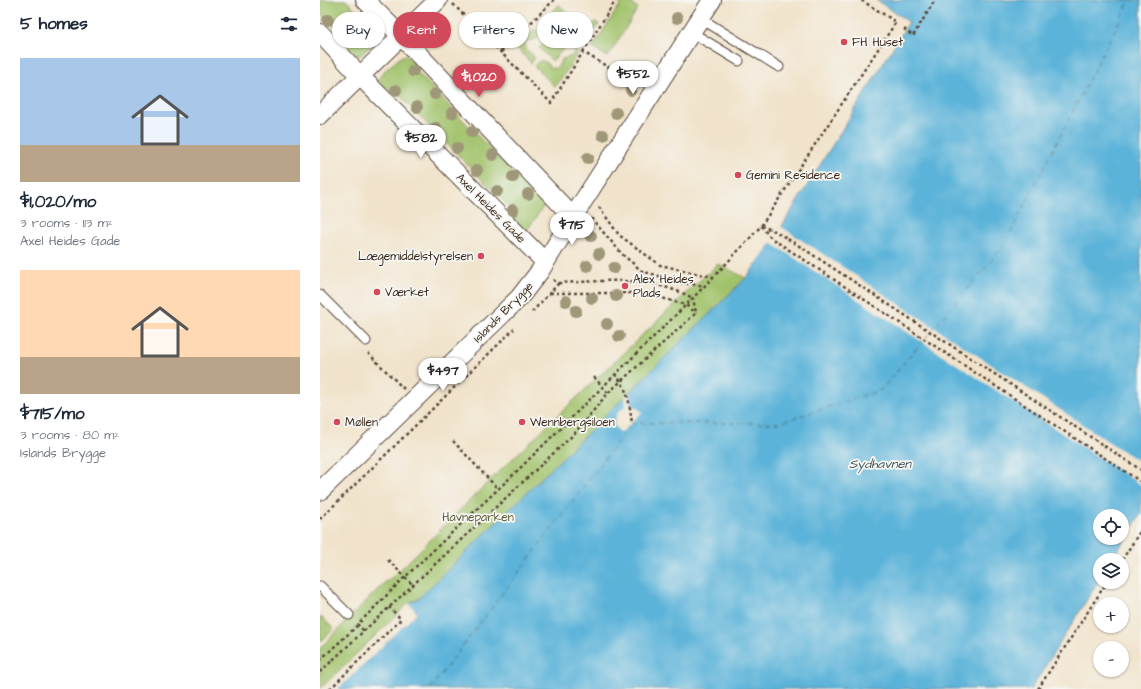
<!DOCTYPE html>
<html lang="en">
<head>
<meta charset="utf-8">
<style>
  body { margin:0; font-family:"Architects Daughter",sans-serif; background:#f6f6f7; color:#1f2937; height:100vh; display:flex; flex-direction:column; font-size:15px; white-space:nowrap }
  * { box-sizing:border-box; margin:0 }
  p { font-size:13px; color:#747a83 }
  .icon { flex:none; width:22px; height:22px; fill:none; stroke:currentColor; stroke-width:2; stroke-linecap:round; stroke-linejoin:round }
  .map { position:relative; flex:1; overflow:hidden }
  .side { display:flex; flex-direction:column; background:#fff; width:320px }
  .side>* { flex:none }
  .top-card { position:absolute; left:12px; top:12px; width:380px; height:36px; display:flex; gap:8px }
  .buttons { position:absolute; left:773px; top:509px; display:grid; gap:8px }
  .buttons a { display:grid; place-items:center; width:36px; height:36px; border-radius:50%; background:#fff; box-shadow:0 1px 3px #0004; font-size:20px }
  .price { position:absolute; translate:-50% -34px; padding:0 9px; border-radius:14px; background:#fff; color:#222; font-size:13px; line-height:26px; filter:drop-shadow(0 1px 2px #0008) }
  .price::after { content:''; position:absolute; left:50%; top:24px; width:12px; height:9px; margin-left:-6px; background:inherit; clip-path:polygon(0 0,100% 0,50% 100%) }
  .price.current { background:#d1495b; color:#fff }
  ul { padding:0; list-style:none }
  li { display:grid; align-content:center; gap:8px; height:212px; padding:0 20px }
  li span { display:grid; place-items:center; height:124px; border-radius:0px; color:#555 }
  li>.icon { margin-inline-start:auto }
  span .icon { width:72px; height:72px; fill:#fffc; stroke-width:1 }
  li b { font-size:17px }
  h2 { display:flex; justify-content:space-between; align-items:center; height:48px; padding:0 20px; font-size:17px }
  .chip { padding:0 14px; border-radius:18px; background:#fff; box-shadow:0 1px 3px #0004; font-size:14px; line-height:36px }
  .chip.current { background:#d1495b; color:#fff }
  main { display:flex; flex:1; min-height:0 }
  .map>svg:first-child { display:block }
  .green { fill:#a1c26a; stroke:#6e7644 }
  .water { fill:#5cb3d9; stroke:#4c6e7c; fill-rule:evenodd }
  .pier { fill:#f1e3cb }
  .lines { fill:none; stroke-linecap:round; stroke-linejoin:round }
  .ferry { stroke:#475a5f; stroke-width:1; stroke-dasharray:5 4; stroke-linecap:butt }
  .service-casing { stroke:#564638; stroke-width:11 }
  .minor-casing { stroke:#564638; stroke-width:20 }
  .path { stroke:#564638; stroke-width:2.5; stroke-dasharray:3 3; stroke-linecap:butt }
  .service { stroke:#fff; stroke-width:9 }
  .minor { stroke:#fff; stroke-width:18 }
  .tree { fill:#9e9778 }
  .poi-dot { fill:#d1495b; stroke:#f6f6f2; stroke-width:1.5 }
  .labels { text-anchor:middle; stroke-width:3.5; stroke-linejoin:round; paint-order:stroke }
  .poi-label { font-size:12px; fill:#3b2a1e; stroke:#f6f6f2; text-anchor:start }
  .street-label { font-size:12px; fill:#3b2a1e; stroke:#f6f6f2 }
  .park-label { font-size:12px; fill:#5a5835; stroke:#f6f6f2 }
  .water-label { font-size:13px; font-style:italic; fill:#475a5f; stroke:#f6f6f2 }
</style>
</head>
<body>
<main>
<section class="side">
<h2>5 homes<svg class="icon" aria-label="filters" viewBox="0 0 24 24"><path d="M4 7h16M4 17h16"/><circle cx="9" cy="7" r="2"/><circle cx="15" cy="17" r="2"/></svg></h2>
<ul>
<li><span style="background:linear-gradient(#a9c7e8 70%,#b9a48a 0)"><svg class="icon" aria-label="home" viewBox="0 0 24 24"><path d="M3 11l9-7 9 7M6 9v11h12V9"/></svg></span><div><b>$1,020/mo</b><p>3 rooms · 113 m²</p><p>Axel Heides Gade</p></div></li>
<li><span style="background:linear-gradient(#ffd9b3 70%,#b9a48a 0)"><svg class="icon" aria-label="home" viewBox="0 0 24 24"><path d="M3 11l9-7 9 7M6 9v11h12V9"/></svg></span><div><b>$715/mo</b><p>3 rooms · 80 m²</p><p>Islands Brygge</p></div></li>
</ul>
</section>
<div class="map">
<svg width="821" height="689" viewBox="0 0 821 689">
  <rect width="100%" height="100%" fill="#f6f6f2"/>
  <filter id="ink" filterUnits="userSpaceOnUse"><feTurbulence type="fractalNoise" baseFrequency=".025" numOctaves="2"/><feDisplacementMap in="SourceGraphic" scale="8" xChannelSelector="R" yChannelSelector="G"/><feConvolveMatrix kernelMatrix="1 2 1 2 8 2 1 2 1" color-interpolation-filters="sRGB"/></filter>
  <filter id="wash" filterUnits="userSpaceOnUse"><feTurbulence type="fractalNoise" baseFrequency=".012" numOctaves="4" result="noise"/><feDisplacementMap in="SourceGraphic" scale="16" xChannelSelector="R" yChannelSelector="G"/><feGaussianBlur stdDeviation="0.9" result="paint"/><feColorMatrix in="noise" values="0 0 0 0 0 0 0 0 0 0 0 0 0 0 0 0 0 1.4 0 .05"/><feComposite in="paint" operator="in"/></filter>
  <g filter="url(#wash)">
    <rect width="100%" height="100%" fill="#f1e3cb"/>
    <path class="green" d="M 0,0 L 26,0 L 43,18 L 48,14 L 63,30 L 63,34 L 40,56 L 35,55 L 24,46 L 28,41 L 0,12 Z
      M 303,0 L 306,0 L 318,8 L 288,57 L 272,48 Z
      M 239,5 L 253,18 L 248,23 C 235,22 236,20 226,31 L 219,25 Z
      M 256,21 L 266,31 L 275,22 L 279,24 L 263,48 L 256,44 L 256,39 L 253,35 Z
      M 215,29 L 221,35 L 217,39 L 207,41 L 205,45 L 206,50 C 212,54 218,57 211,63 L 196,47 Z
      M 233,34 L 245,48 L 232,61 L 219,48 Z
      M 255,50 L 259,53 L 235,87 L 214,66 C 222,57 225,61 231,68 L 236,68 L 239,65 L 242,59 L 252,56 Z
      M 85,55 L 95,64 L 94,69 L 207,187 L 211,183 L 227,201 L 206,232 L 188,213 L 191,209 L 73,89 L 70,92 L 59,81 L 63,72 L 82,56 Z
      M 398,264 L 426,278 L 98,599 L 89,603 L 0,689 L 0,648 L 64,583 L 75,575 L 166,484 L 357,302 L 365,294 Z
      M 0,616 L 14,629 L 0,642 Z"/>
    <path class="water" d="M 556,0 L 821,0 L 821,514 L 792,560 L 780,560 L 780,579 L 711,689 L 18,689 L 97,613 L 89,603 L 98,599 L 426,278 L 449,247 L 589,22 ZM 780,516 L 802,516 L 802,538 L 780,538 Z"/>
    <path class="pier" d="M 460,226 L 821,463 L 821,485 L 450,242 Z
      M 309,392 L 312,406 L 317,408 L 322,412 L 301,433 L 296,428 L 294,424 L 295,419 L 298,412 L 306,406 L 305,395 Z
      M 89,603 L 97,613 L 18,689 L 16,689 L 94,613 L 87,605 Z"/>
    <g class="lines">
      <path class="ferry" d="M 110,689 L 312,423 L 458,423 L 561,390 L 683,247 L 810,0"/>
    </g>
  </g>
  <g filter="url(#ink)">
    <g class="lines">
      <defs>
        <path id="service" d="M 380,18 L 459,67
          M 371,32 L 419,61
          M 0,295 L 46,341
          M 0,586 L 29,615"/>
        <path id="minor" d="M 45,0 L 81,36 L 253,217
          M 0,33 L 40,76 L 225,262
          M 0,115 L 118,0
          M 0,491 L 199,298 L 220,271 L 260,206 L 392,0"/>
      </defs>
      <use href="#service" class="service-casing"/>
      <use href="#minor" class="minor-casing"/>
      <path class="path" d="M 133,4 L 231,103 L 263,52 L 318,85
        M 584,29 L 593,36 L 615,0
        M 181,52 L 234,0
        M 263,52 L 296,0
        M 279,207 L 299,235 L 340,265 L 393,277
        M 271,218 L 303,255 L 322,271 L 362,283 L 385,286
        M 441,226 L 451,238 L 821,482
        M 441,226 L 455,231 L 484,249 L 821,470
        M 233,280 L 239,283 C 288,281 327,275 373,298
        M 230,293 L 325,293 L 366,305 L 376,313
        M 212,312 L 239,283
        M 48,353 L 84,389
        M 295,374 C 309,390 309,403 312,423
        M 274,377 L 288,393
        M 133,441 L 178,489
        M 0,519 L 194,329
        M 68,560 L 93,585
        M 802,560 L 821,530
        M 40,622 L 85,577 L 193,475 L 366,305 L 404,266 L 441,226 L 576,22 L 541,0
        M 37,624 L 44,631
        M 0,660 L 37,626
        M 0,672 L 254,434 L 288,393 L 376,313 L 373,298
        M 10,689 L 81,619 L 69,607
        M 718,689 L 787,582"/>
      <use href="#service" class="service"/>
      <use href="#minor" class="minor"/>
    </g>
    <g class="tree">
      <circle cx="357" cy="18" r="6"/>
      <circle cx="8" cy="20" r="6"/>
      <circle cx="46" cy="21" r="6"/>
      <circle cx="27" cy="41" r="6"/>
      <circle cx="93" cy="71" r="6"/>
      <circle cx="76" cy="90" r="6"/>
      <circle cx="311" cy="90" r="6"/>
      <circle cx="115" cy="94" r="6"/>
      <circle cx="97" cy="107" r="6"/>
      <circle cx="132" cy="113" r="6"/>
      <circle cx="296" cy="113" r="6"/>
      <circle cx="116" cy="128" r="6"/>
      <circle cx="152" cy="132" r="6"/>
      <circle cx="283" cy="135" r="6"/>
      <circle cx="137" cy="148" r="6"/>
      <circle cx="173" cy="155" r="6"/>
      <circle cx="268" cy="158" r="6"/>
      <circle cx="157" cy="170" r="6"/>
      <circle cx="193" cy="177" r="6"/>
      <circle cx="177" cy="191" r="6"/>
      <circle cx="208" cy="194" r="6"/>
      <circle cx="193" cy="210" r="6"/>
      <circle cx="271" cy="236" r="6"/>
      <circle cx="279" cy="254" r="6"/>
      <circle cx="267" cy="266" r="6"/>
      <circle cx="294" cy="268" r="6"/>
      <circle cx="296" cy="296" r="6"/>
      <circle cx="272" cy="298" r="6"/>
      <circle cx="246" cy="301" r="6"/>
      <circle cx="256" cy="311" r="6"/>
      <circle cx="287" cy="324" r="6"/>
      <circle cx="299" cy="336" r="6"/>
    </g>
  </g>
  <g class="poi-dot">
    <circle cx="524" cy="42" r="4"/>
    <circle cx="418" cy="175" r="4"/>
    <circle cx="161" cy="256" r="4"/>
    <circle cx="305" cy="286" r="4"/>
    <circle cx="57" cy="292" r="4"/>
    <circle cx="17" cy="422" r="4"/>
    <circle cx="202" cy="422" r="4"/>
  </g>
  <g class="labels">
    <g class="poi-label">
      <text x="532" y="46">FH Huset</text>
      <text x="426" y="179">Gemini Residence</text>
      <text x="153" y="260" text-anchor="end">Lægemiddelstyrelsen</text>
      <text x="313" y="283">Alex Heides<tspan x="313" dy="14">Plads</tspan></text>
      <text x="65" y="296">Værket</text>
      <text x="25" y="426">Møllen</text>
      <text x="210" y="426">Wennbergsiloen</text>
    </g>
    <g class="street-label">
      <text transform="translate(171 208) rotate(45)" y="4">Axel Heides Gade</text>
      <text transform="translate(183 312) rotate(-46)" y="4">Islands Brygge</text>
    </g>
    <g class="park-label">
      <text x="158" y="521">Havneparken</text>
    </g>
    <g class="water-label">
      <text x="560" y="468">Sydhavnen</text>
    </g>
  </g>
</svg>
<div class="buttons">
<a><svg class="icon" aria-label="locate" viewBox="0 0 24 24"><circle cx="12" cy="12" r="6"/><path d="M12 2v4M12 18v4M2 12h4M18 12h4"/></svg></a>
<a><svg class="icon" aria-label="layers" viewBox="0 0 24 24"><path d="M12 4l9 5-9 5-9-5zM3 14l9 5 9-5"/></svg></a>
<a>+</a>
<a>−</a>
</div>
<b class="price" style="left:313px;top:95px">$552</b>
<b class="price current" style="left:159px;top:98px">$1,020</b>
<b class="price" style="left:101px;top:159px">$582</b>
<b class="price" style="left:252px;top:246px">$715</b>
<b class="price" style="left:123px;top:392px">$497</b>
<div class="top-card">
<a class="chip">Buy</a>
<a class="chip current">Rent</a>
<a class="chip">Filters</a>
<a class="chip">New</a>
</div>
</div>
</main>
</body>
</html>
